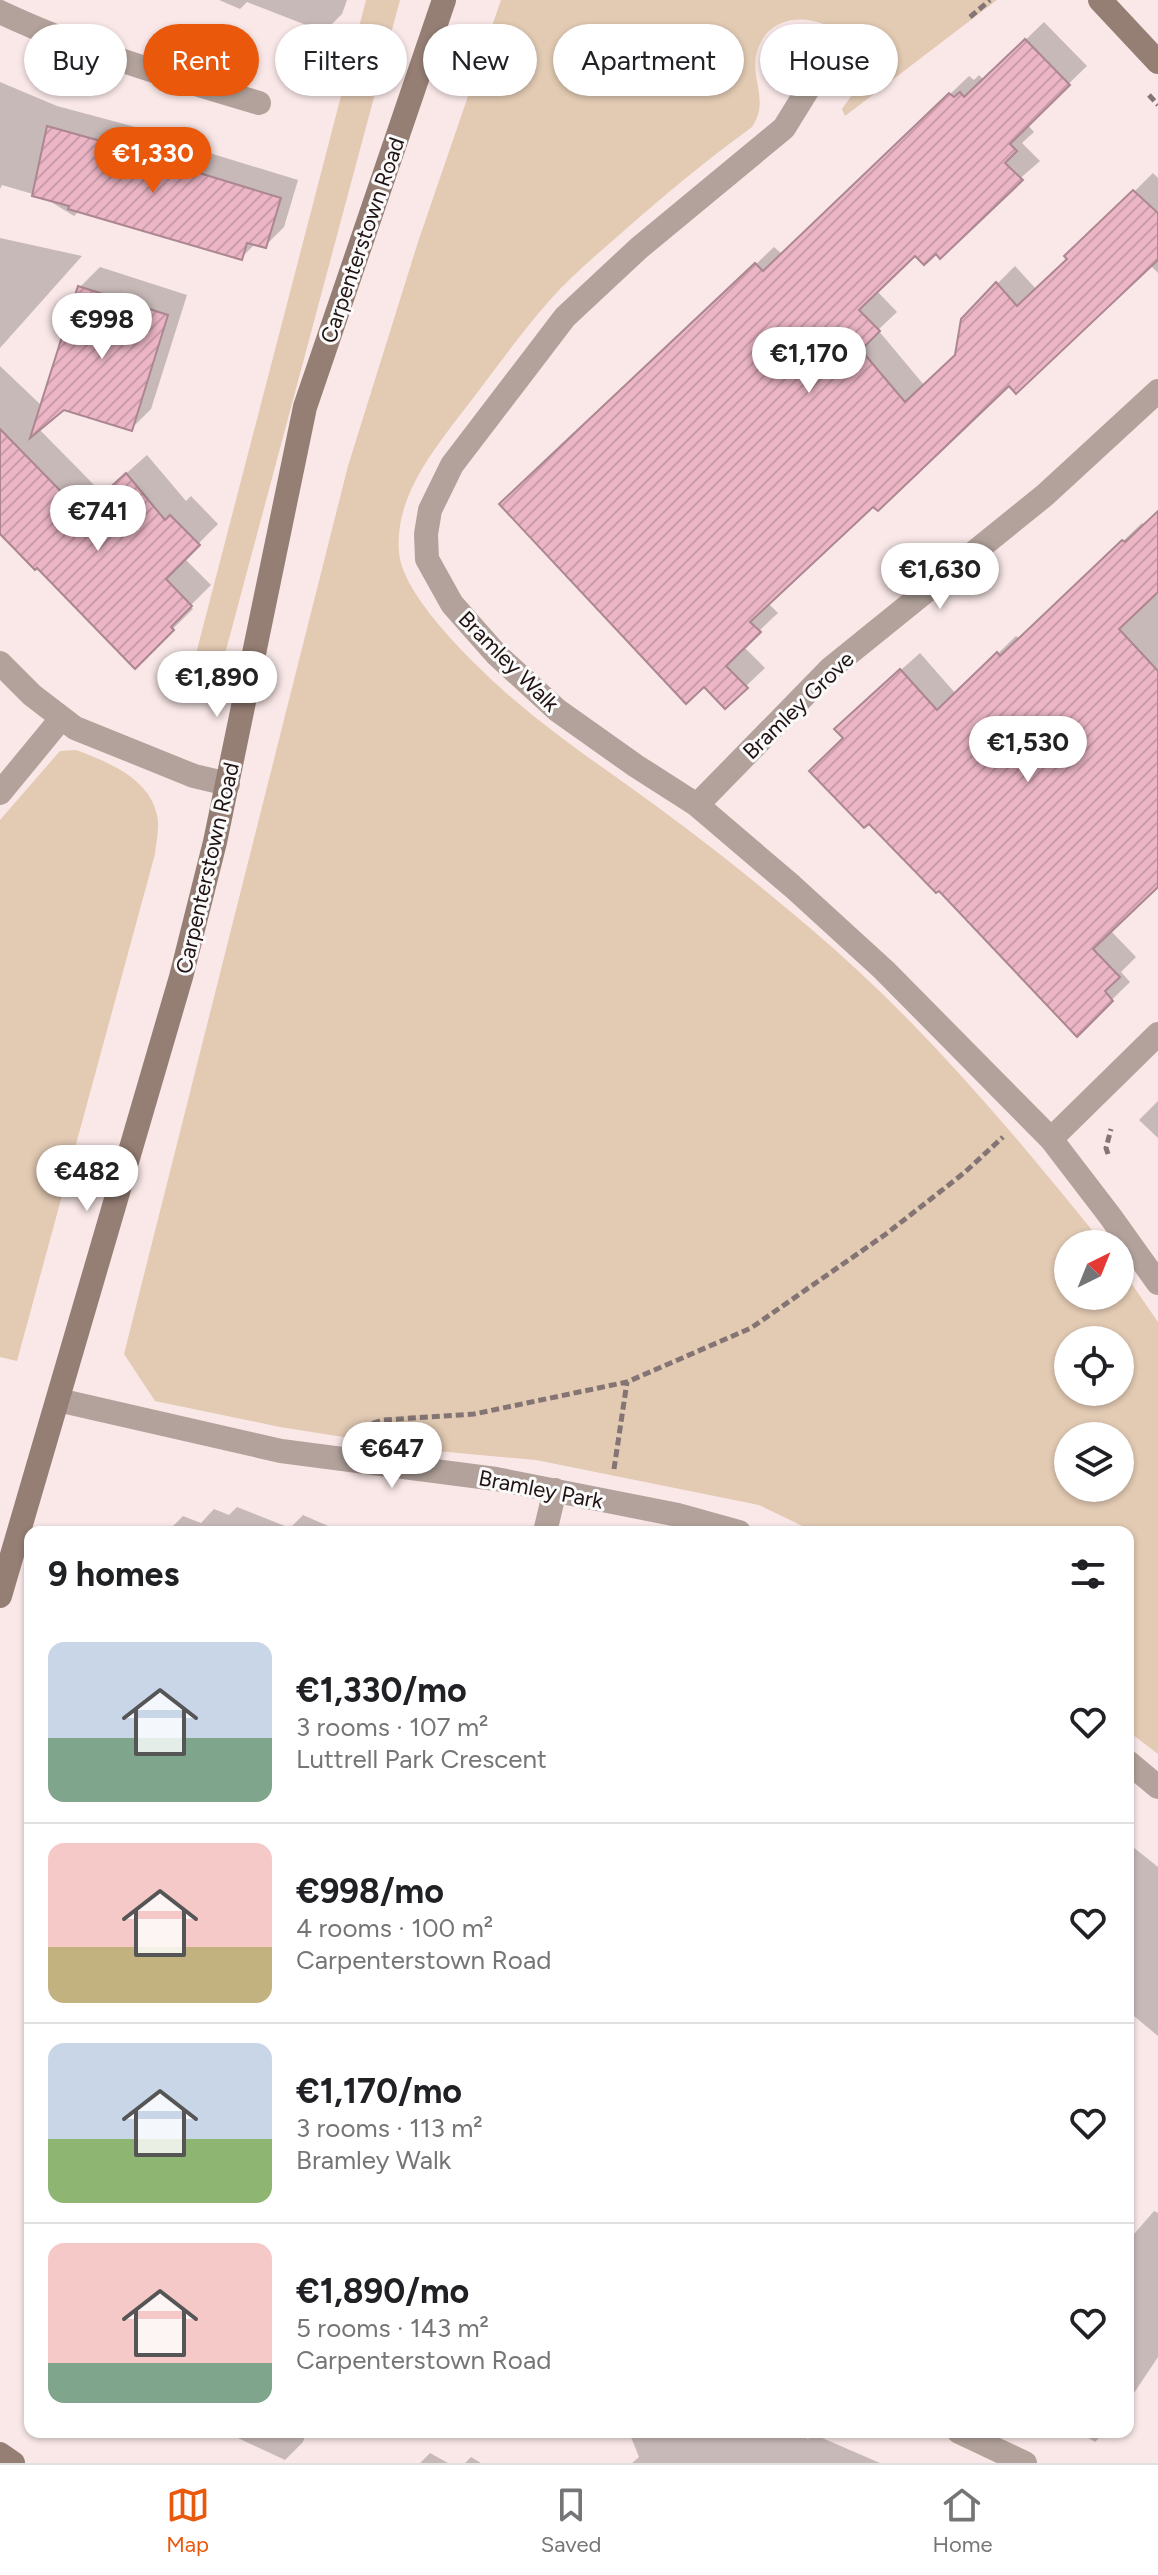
<!DOCTYPE html>
<html lang="en">
<head>
<meta charset="utf-8">
<style>
  body { margin:0; font-family:Figtree,sans-serif; background:#f6f6f6; color:#202124; height:100vh; display:flex; flex-direction:column; font-size:30px; white-space:nowrap }
  * { box-sizing:border-box; margin:0 }
  p { font-size:26px; color:#757577 }
  .icon { flex:none; width:44px; height:44px; fill:none; stroke:currentColor; stroke-width:2; stroke-linecap:round; stroke-linejoin:round }
  .map { position:relative; flex:1; overflow:hidden }
  .drawer { position:absolute; left:24px; top:1526px; width:1110px; height:912px; display:flex; flex-direction:column; background:#fff; border-radius:16px; box-shadow:0 2px 6px #0004 }
  .drawer>* { flex:none }
  .banner { position:absolute; left:24px; top:24px; width:1110px; height:72px; display:flex; gap:16px }
  .needle { width:52px; rotate:43deg }
  .fabs { position:absolute; left:1054px; top:1230px; display:grid; gap:16px }
  .fabs a { display:grid; place-items:center; width:80px; height:80px; border-radius:50%; background:#fff; box-shadow:0 2px 6px #0004; font-size:40px }
  .price { position:absolute; translate:-50% -68px; padding:0 18px; border-radius:28px; background:#fff; color:#222; font-size:26px; line-height:52px; filter:drop-shadow(0 2px 4px #0008) }
  .price::after { content:''; position:absolute; left:50%; top:48px; width:24px; height:18px; margin-left:-12px; background:inherit; clip-path:polygon(0 0,100% 0,50% 100%) }
  .price.current { background:#ea580c; color:#fff }
  ul { padding:0; list-style:none }
  li { display:flex; align-items:center; gap:24px; height:200px; padding:0 24px }
  li+li { border-top:2px solid #e0e0e0 }
  li span { display:grid; place-items:center; flex:none; width:224px; height:160px; border-radius:16px; color:#555 }
  li>.icon { margin-inline-start:auto }
  span .icon { width:96px; height:96px; fill:#fffc; stroke-width:1 }
  li b { font-size:34px }
  h2 { display:flex; justify-content:space-between; align-items:center; height:96px; padding:0 24px; font-size:34px }
  .pill { padding:0 28px; border-radius:36px; background:#fff; box-shadow:0 2px 6px #0004; font-size:28px; line-height:72px }
  .pill.current { background:#ea580c; color:#fff }
  .tab-bar { display:flex; justify-content:space-around; align-items:center; height:112px; border-top:2px solid #e0e0e0; background:#fff; font-size:22px; color:#757577 }
  .tab-bar a { display:grid; justify-items:center; gap:4px }
  .tab-bar .current { color:#ea580c }
  .map>svg:first-child { display:block }
  .green { fill:#e2cab3; fill-rule:evenodd }
  .shadow { fill:#0003 }
  .building { fill:url(#building-hatch); stroke:#ac8691; stroke-width:2 }
  .lines { fill:none; stroke-linecap:round; stroke-linejoin:round }
  .path { stroke:#847574; stroke-width:5; stroke-dasharray:8 4; stroke-linecap:butt }
  .street { stroke:#b2a29b; stroke-width:24 }
  .secondary { stroke:#957e74; stroke-width:24 }
  .labels { text-anchor:middle; stroke-width:6; stroke-linejoin:round; paint-order:stroke }
  .street-label { font-size:22px; fill:#211312; stroke:#fafafa }
</style>
</head>
<body>
<div class="map">
<svg width="1158" height="2463" viewBox="0 0 1158 2463">
  <defs>
    <pattern id="building-hatch" width="6" height="6" patternUnits="userSpaceOnUse" patternTransform="scale(2)"><rect width="6" height="6" fill="#ecb6c6"/><path d="M-1 1l2-2M0 6l6-6M5 7l2-2" fill="none" stroke="#ca9ca9"/></pattern>
  </defs>
  <rect width="100%" height="100%" fill="#f9e8e7"/>
  <path class="green" d="M 366,0 L 400,0 L 218,680 L 184,700 Z
    M 501,0 L 997,0 L 845,116 L 842,109 C 848,100 858,89 860,77 C 867,31 796,0 766,34 C 739,70 774,95 752,127 C 705,161 661,198 618,236 C 594,257 570,277 549,301 C 520,334 494,371 467,406 C 436,447 394,496 399,552 C 402,597 478,668 512,698 C 564,743 621,779 675,820 C 721,854 766,891 810,928 C 920,1021 1013,1132 1103,1244 L 1068,1244 L 1068,1296 L 1120,1296 L 1120,1267 L 1158,1322 L 1158,1754 L 1128,1731 L 1128,1532 L 815,1532 L 759,1505 L 536,1460 L 426,1450 L 280,1427 L 155,1401 L 124,1354 L 348,466 L 418,242 ZM 1120,1340 L 1120,1392 L 1068,1392 L 1068,1340 ZM 1068,1436 L 1120,1436 L 1120,1488 L 1068,1488 Z
    M 76,750 C 108,762 149,778 157,815 C 160,827 156,842 155,854 L 17,1361 L 0,1357 L 0,820 L 60,751 Z"/>
  <path class="shadow" d="M 219,0 L 347,0 L 342,14 L 324,32 L 247,2 L 240,9 Z
    M 1044,22 L 1087,66 L 1027,124 L 1034,132 L 1022,143 L 1040,161 L 936,252 L 915,253 L 876,290 L 897,312 L 878,330 L 924,385 L 957,355 L 997,284 L 1015,266 L 1036,289 L 1153,173 L 1158,178 L 1158,273 L 1150,265 L 1009,383 L 768,603 L 778,613 L 743,646 L 765,668 L 746,686 L 520,486 L 774,247 L 782,254 L 969,76 L 974,80 L 979,75 L 984,80 Z
    M 0,82 L 57,106 L 139,128 L 138,131 L 298,180 L 284,227 L 265,246 L 256,243 L 242,257 L 80,210 L 74,216 L 43,197 L 2,185 L 0,189 Z
    M 0,238 L 82,256 L 0,348 Z
    M 100,267 L 187,295 L 151,409 L 131,429 L 64,407 L 38,428 L 103,494 L 147,455 L 186,501 L 191,496 L 218,524 L 184,558 L 211,585 L 190,606 L 193,609 L 135,666 L 37,565 L 0,531 L 0,366 L 42,406 L 80,287 Z
    M 1158,512 L 1158,884 L 1110,930 L 1136,957 L 1121,972 L 1130,982 L 1077,1034 L 846,738 L 855,711 L 920,653 L 956,694 L 1016,636 L 1020,639 L 1142,523 L 1144,525 Z
    M 1158,1101 L 1158,1138 L 1139,1120 Z
    M 237,1507 L 290,1528 L 303,1515 L 342,1532 L 167,1532 L 183,1516 L 201,1523 L 214,1509 L 229,1515 Z
    M 1128,1843 L 1158,1867 L 1158,2036 L 1128,2011 Z
    M 1154,2211 L 1158,2213 L 1158,2357 L 1128,2402 L 1128,2241 Z
    M 30,2249 L 30,2284 L 24,2256 Z
    M 225,2432 L 306,2432 L 303,2442 L 285,2460 Z
    M 629,2432 L 794,2432 L 808,2439 L 813,2434 L 880,2463 L 632,2463 L 639,2457 Z
    M 1079,2432 L 1105,2432 L 1095,2442 Z
    M 430,2453 L 448,2463 L 420,2463 Z
    M 471,2457 L 481,2463 L 465,2463 Z"/>
  <path class="building" d="M 1025,39 L 1070,85 L 1010,144 L 1017,151 L 1005,163 L 1023,180 L 940,259 L 936,254 L 924,265 L 915,256 L 859,310 L 880,331 L 861,350 L 905,402 L 955,355 L 961,319 L 996,282 L 1017,306 L 1067,259 L 1064,256 L 1133,190 L 1158,213 L 1158,260 L 1016,394 L 1009,386 L 878,511 L 873,507 L 750,622 L 761,632 L 726,666 L 748,688 L 725,709 L 704,687 L 686,704 L 499,504 L 755,263 L 763,271 L 949,93 L 954,97 L 960,92 L 964,97 Z
    M 47,126 L 122,147 L 121,149 L 281,198 L 266,248 L 247,243 L 242,260 L 68,209 L 69,206 L 32,196 Z
    M 78,286 L 168,315 L 132,431 L 64,410 L 30,438 Z
    M 0,429 L 82,513 L 126,473 L 165,520 L 170,515 L 200,545 L 166,579 L 192,606 L 171,627 L 174,630 L 135,669 L 37,568 L 35,570 L 0,534 Z
    M 1158,511 L 1158,592 L 1119,629 L 1158,671 L 1158,887 L 1093,949 L 1120,977 L 1105,991 L 1113,1001 L 1077,1037 L 939,891 L 936,893 L 869,824 L 864,828 L 809,771 L 843,738 L 834,729 L 900,669 L 937,710 L 997,652 L 1000,656 L 1122,540 L 1125,542 Z"/>
  <g class="lines">
    <path class="path" d="M 970,17 L 990,0
      M 1149,95 L 1158,105
      M 1108,1154 L 1106,1148 L 1111,1129
      M 361,1427 L 383,1420 L 474,1414 L 627,1382 L 751,1328 L 886,1234 L 964,1173 L 1003,1137
      M 614,1469 L 627,1382"/>
    <path class="street" d="M 0,12 C 83,51 171,77 259,103
      M 818,73 L 784,128 L 639,248 L 565,317 L 452,465 L 430,510 L 426,534 L 427,559 L 452,604 L 497,655 L 557,710 L 636,766 L 697,805 L 792,886 L 884,970 L 1051,1139 L 1110,1216 L 1158,1283
      M 0,663 L 32,695 L 75,728 L 194,776 L 228,784
      M 0,793 L 60,720
      M 697,805 L 831,668 L 1045,495 L 1158,391
      M 1051,1139 L 1158,1034
      M 58,1400 L 281,1451 L 496,1479 L 678,1515 L 739,1532
      M 545,1532 L 555,1490
      M 1128,1762 L 1158,1787
      M 959,2432 L 1025,2463"/>
    <path class="secondary" d="M 1100,0 L 1158,62
      M 0,1596 L 181,977 L 215,842 L 305,407 L 444,0
      M 0,2454 L 13,2463"/>
  </g>
  <g class="labels">
    <g class="street-label">
      <text transform="translate(362 240) rotate(-71)" y="8">Carpenterstown Road</text>
      <text transform="translate(509 661) rotate(45)" y="8">Bramley Walk</text>
      <text transform="translate(798 705) rotate(-44)" y="8">Bramley Grove</text>
      <text transform="translate(207 868) rotate(-77)" y="8">Carpenterstown Road</text>
      <text transform="translate(541 1489) rotate(11)" y="8">Bramley Park</text>
    </g>
  </g>
</svg>
<div class="fabs">
<a><svg class="needle" viewBox="-14 -14 28 28"><path d="M0-13l5 13h-10z" fill="#e53935"/><path d="M0 13l5-13h-10z" fill="#757577"/></svg></a>
<a><svg class="icon" aria-label="locate" viewBox="0 0 24 24"><circle cx="12" cy="12" r="6"/><path d="M12 2v4M12 18v4M2 12h4M18 12h4"/></svg></a>
<a><svg class="icon" aria-label="layers" viewBox="0 0 24 24"><path d="M12 4l9 5-9 5-9-5zM3 14l9 5 9-5"/></svg></a>
</div>
<b class="price current" style="left:153px;top:195px">€1,330</b>
<b class="price" style="left:102px;top:361px">€998</b>
<b class="price" style="left:809px;top:395px">€1,170</b>
<b class="price" style="left:98px;top:553px">€741</b>
<b class="price" style="left:940px;top:611px">€1,630</b>
<b class="price" style="left:217px;top:719px">€1,890</b>
<b class="price" style="left:1028px;top:784px">€1,530</b>
<b class="price" style="left:87px;top:1213px">€482</b>
<b class="price" style="left:392px;top:1490px">€647</b>
<div class="banner">
<a class="pill">Buy</a>
<a class="pill current">Rent</a>
<a class="pill">Filters</a>
<a class="pill">New</a>
<a class="pill">Apartment</a>
<a class="pill">House</a>
</div>
<section class="drawer">
<h2>9 homes<svg class="icon" aria-label="filters" viewBox="0 0 24 24"><path d="M4 7h16M4 17h16"/><circle cx="9" cy="7" r="2"/><circle cx="15" cy="17" r="2"/></svg></h2>
<ul>
<li><span style="background:linear-gradient(#c9d6e8 60%,#7fa58c 0)"><svg class="icon" aria-label="home" viewBox="0 0 24 24"><path d="M3 11l9-7 9 7M6 9v11h12V9"/></svg></span><div><b>€1,330/mo</b><p>3 rooms · 107 m²</p><p>Luttrell Park Crescent</p></div><svg class="icon" aria-label="heart" viewBox="0 0 24 24"><path d="M12 20l-8-8c-3-5 5-10 8-4 3-6 11-1 8 4z"/></svg></li>
<li><span style="background:linear-gradient(#f6c9c9 65%,#c2b280 0)"><svg class="icon" aria-label="home" viewBox="0 0 24 24"><path d="M3 11l9-7 9 7M6 9v11h12V9"/></svg></span><div><b>€998/mo</b><p>4 rooms · 100 m²</p><p>Carpenterstown Road</p></div><svg class="icon" aria-label="heart" viewBox="0 0 24 24"><path d="M12 20l-8-8c-3-5 5-10 8-4 3-6 11-1 8 4z"/></svg></li>
<li><span style="background:linear-gradient(#c9d6e8 60%,#8fb573 0)"><svg class="icon" aria-label="home" viewBox="0 0 24 24"><path d="M3 11l9-7 9 7M6 9v11h12V9"/></svg></span><div><b>€1,170/mo</b><p>3 rooms · 113 m²</p><p>Bramley Walk</p></div><svg class="icon" aria-label="heart" viewBox="0 0 24 24"><path d="M12 20l-8-8c-3-5 5-10 8-4 3-6 11-1 8 4z"/></svg></li>
<li><span style="background:linear-gradient(#f6c9c9 75%,#7fa58c 0)"><svg class="icon" aria-label="home" viewBox="0 0 24 24"><path d="M3 11l9-7 9 7M6 9v11h12V9"/></svg></span><div><b>€1,890/mo</b><p>5 rooms · 143 m²</p><p>Carpenterstown Road</p></div><svg class="icon" aria-label="heart" viewBox="0 0 24 24"><path d="M12 20l-8-8c-3-5 5-10 8-4 3-6 11-1 8 4z"/></svg></li>
</ul>
</section>
</div>
<nav class="tab-bar">
<a class="current"><svg class="icon" aria-label="map" viewBox="0 0 24 24"><path d="M3 6l6-2 6 2 6-2v14l-6 2-6-2-6 2zM9 4v14M15 6v14"/></svg>Map</a>
<a><svg class="icon" aria-label="saved" viewBox="0 0 24 24"><path d="M7 4h10v16l-5-4-5 4z"/></svg>Saved</a>
<a><svg class="icon" aria-label="home" viewBox="0 0 24 24"><path d="M3 11l9-7 9 7M6 9v11h12V9"/></svg>Home</a>
</nav>
</body>
</html>
